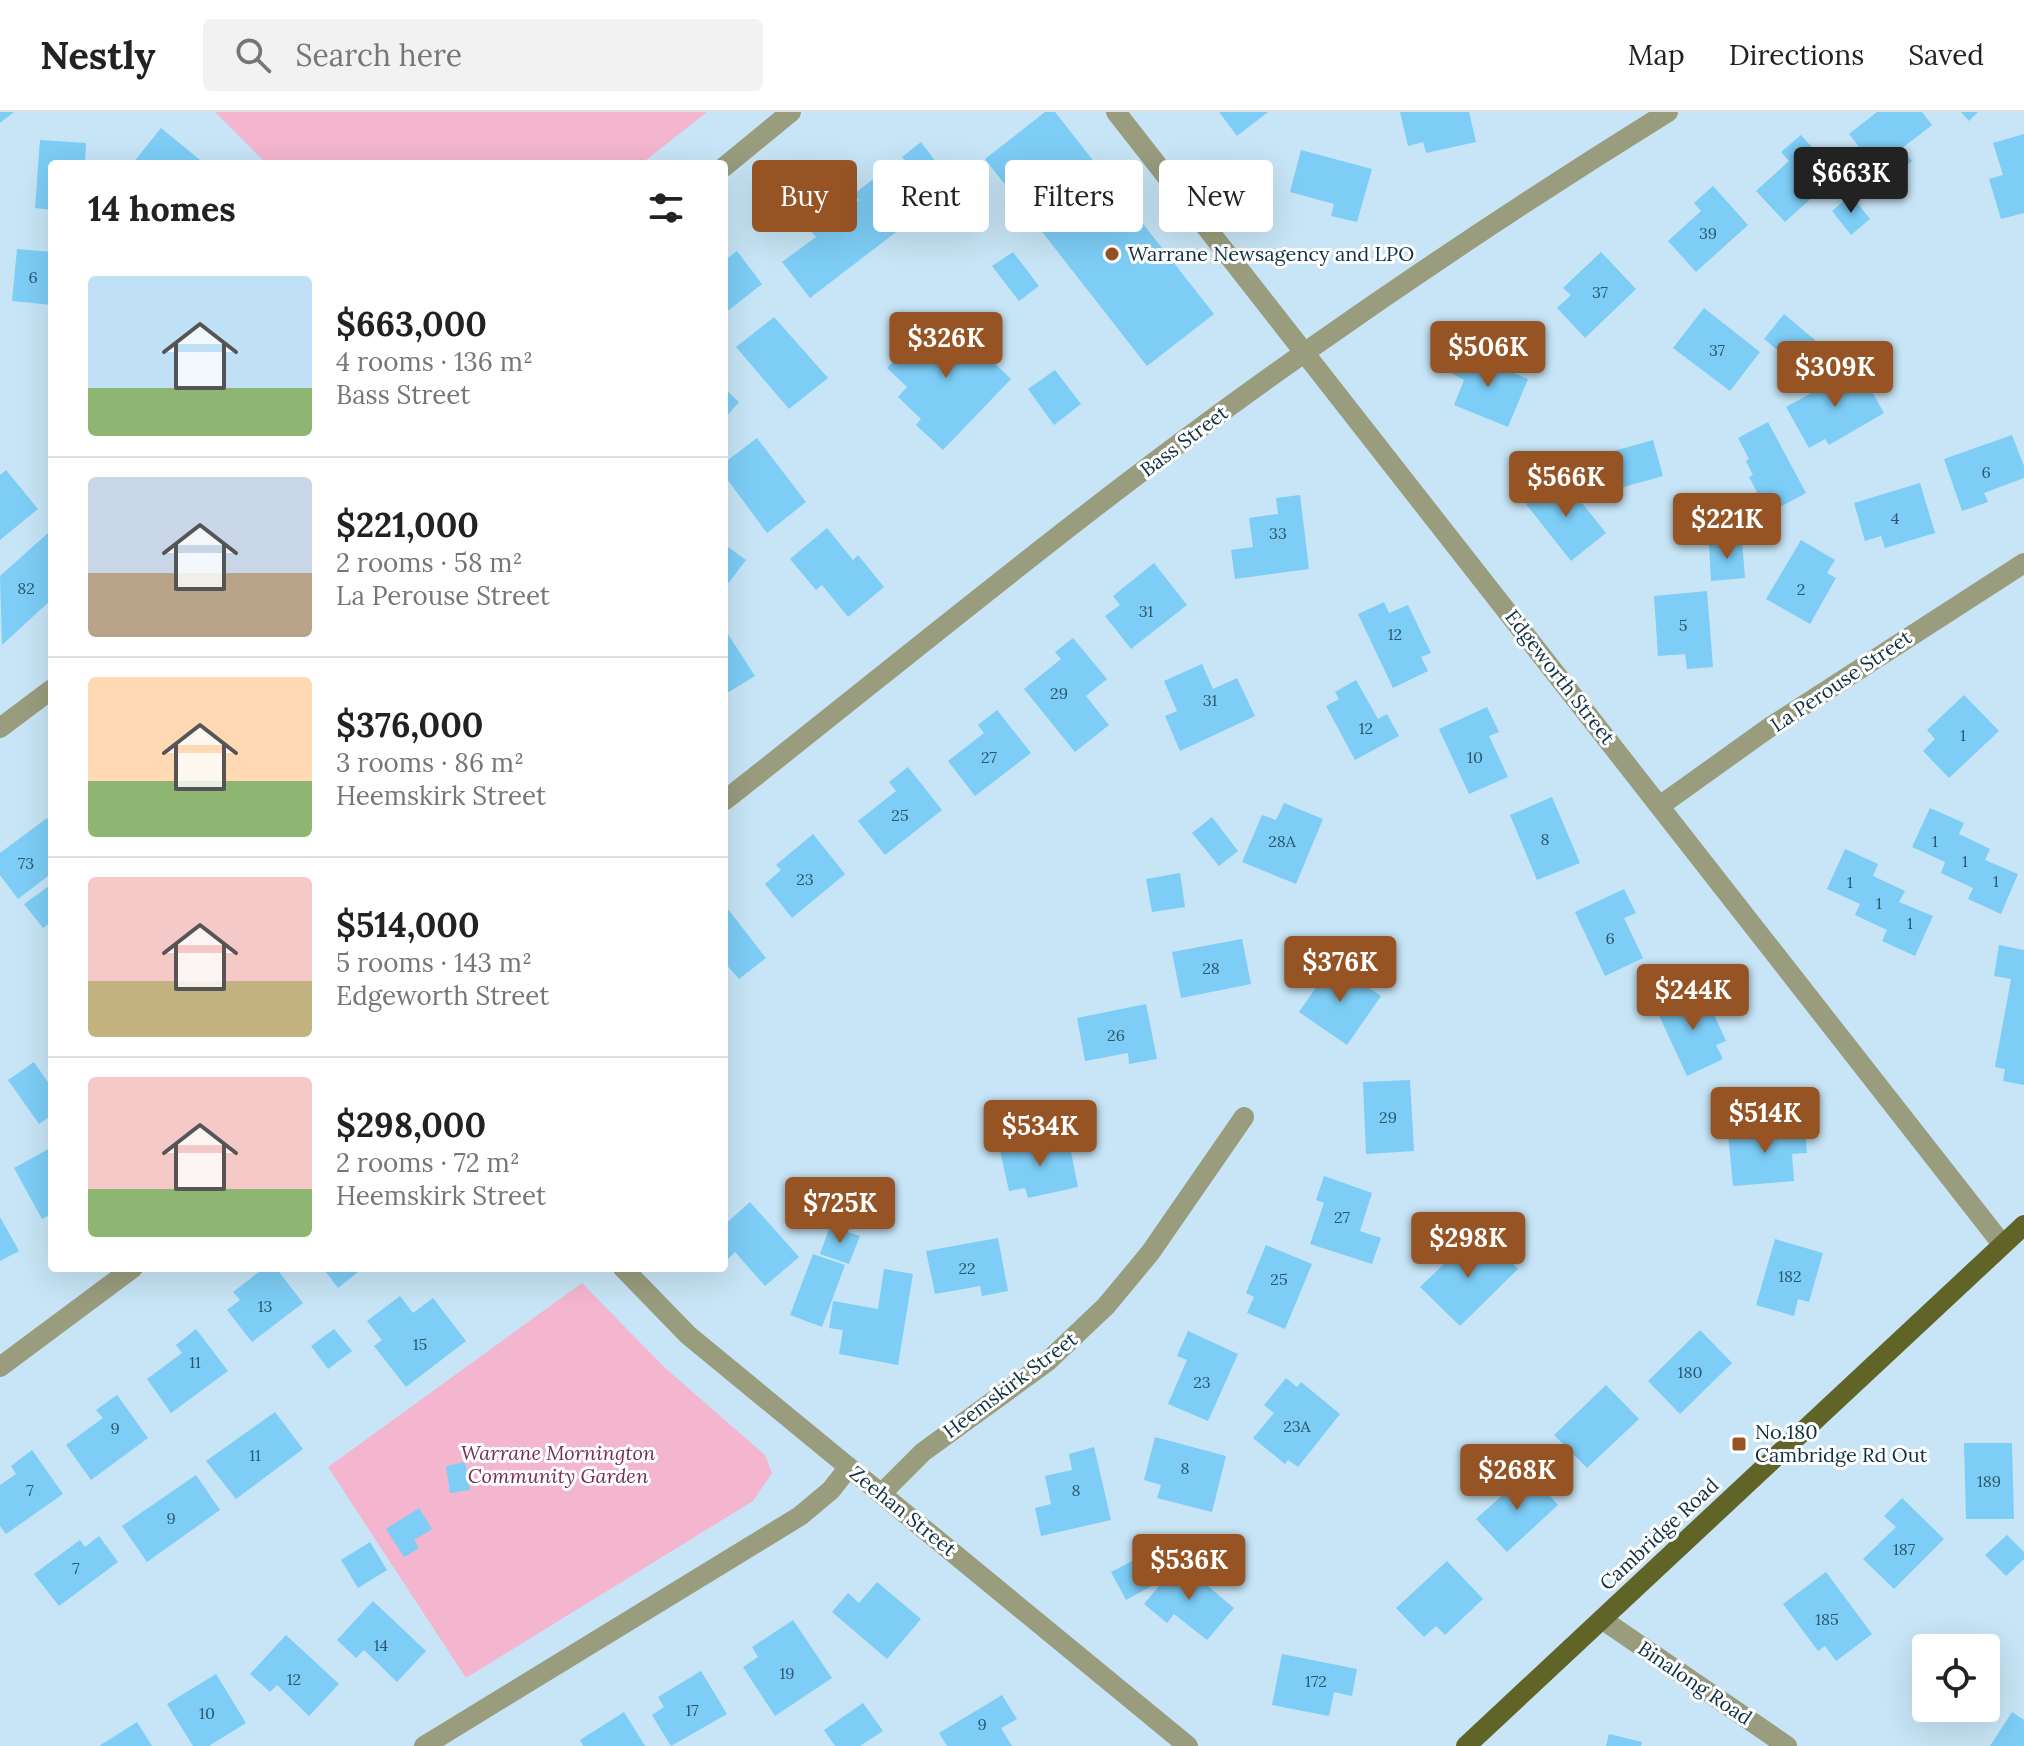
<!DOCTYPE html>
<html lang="en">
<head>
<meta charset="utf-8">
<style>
  body { margin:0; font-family:Lora,serif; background:#f2f2f2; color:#222; height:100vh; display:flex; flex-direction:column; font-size:30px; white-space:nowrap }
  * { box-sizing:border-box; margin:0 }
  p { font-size:26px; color:#767676 }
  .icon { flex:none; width:44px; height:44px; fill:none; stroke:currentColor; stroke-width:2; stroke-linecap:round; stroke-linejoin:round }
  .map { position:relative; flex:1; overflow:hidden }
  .sheet { position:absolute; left:48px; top:48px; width:680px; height:1112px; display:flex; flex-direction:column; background:#fff; border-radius:8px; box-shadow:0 8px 32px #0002 }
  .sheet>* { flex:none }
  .hud { position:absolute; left:752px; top:48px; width:760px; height:72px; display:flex; gap:16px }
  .fabs { position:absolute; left:1912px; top:1522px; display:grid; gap:16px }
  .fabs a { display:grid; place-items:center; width:88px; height:88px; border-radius:8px; background:#fff; box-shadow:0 8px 32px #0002; font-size:40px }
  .price { position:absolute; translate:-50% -68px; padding:0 18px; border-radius:8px; background:#965324; color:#fff; font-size:26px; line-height:52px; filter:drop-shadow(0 2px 4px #0008) }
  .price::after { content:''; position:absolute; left:50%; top:48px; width:24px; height:18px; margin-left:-12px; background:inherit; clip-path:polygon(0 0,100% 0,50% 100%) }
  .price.current { background:#222; color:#fff }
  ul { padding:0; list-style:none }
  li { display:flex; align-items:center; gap:24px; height:200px; padding:0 40px }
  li+li { border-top:2px solid #e0e0e0 }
  li span { display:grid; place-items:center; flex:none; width:224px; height:160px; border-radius:8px; color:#555 }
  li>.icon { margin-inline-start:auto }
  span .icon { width:96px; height:96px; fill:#fffc; stroke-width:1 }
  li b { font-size:34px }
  h2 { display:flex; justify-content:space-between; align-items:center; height:96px; padding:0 40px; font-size:34px }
  .tag { padding:0 28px; border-radius:8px; background:#fff; box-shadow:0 8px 32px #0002; font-size:28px; line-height:72px }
  .tag.current { background:#965324; color:#fff }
  header { display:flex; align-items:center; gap:48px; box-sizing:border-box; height:112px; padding:0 40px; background:#fff; border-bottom:2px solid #e0e0e0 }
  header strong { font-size:38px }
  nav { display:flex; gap:44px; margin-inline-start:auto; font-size:28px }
  .search { width:560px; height:72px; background:#f2f2f2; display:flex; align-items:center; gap:20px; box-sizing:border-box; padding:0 28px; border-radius:8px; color:#767676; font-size:30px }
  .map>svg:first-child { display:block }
  .green { fill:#f4b5cf }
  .building { fill:#7dcdf6 }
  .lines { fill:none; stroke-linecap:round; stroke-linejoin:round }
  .minor { stroke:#999c7d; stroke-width:20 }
  .major { stroke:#606427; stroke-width:20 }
  .poi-dot { fill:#965324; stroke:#fff; stroke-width:3 }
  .labels { text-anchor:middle; stroke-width:6; stroke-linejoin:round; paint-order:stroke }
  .number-label { font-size:16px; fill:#2a586f }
  .poi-label { font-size:20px; fill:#0f3142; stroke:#fff; text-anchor:start }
  .street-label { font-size:20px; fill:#0f3142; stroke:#fff }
  .park-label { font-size:20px; font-style:italic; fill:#762d51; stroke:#fff }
</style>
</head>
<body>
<header>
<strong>Nestly</strong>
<div class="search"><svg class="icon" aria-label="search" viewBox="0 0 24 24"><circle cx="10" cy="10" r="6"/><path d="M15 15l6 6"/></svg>Search here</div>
<nav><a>Map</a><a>Directions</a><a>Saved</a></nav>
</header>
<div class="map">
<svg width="2024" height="1634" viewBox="0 0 2024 1634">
  <rect width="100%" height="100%" fill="#c7e5f6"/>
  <path class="green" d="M 215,0 L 707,0 L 641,52 L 267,52 Z
    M 582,1171 L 664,1255 L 765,1343 L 772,1361 L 753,1389 L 466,1566 L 328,1355 Z"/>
  <path class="building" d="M 0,0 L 14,0 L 0,11 Z
    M 1045,0 L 1055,0 L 1214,202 L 1147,254 L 985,47 Z
    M 1219,0 L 1268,0 L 1237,24 Z
    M 1400,0 L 1469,0 L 1476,30 L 1426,41 L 1423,30 L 1408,34 Z
    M 1877,0 L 1922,0 L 1932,13 L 1901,37 L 1912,49 L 1886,69 L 1849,22 Z
    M 1961,0 L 1978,0 L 1969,9 Z
    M 161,16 L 205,52 L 132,52 Z
    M 2024,22 L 2024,101 L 2001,107 L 1989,67 L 2003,63 L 1993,31 Z
    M 1801,23 L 1837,63 L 1785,110 L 1756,79 L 1789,49 L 1781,40 Z
    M 40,28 L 86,31 L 85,52 L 52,52 L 52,98 L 35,96 Z
    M 921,30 L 955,75 L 810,186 L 782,150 L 816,125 L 810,118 L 825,106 L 829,111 L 859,88 L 854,82 L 872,68 L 876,73 L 906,50 L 902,45 Z
    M 1301,38 L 1372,57 L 1357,110 L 1331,104 L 1334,92 L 1290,80 Z
    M 1713,74 L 1748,113 L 1696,160 L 1668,129 L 1701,99 L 1694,91 Z
    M 1851,83 L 1870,107 L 1851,123 L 1832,99 Z
    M 17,137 L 52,140 L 52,193 L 12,189 Z
    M 737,139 L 762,172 L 724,202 L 724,149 Z
    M 1013,140 L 1039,174 L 1019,189 L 992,154 Z
    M 1601,140 L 1636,177 L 1585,226 L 1557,196 L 1571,183 L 1563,176 Z
    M 1704,196 L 1760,240 L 1730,279 L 1673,236 Z
    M 941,200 L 1011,267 L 943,338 L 916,313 L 921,307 L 898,285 L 907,275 L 887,256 Z
    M 1784,202 L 1815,228 L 1795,252 L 1764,227 Z
    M 774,205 L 828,266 L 789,297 L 736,235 Z
    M 1461,238 L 1528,267 L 1508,315 L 1454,293 L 1464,268 L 1451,261 Z
    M 1858,255 L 1884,301 L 1829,333 L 1825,327 L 1809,336 L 1786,295 Z
    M 1055,258 L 1081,292 L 1054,313 L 1028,277 Z
    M 724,276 L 739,290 L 724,307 Z
    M 1768,310 L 1806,381 L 1763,404 L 1751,383 L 1757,380 L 1749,365 L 1753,363 L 1746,349 L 1749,347 L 1738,326 Z
    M 2012,323 L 2024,354 L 2024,366 L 1984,381 L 1988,390 L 1962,399 L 1944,347 Z
    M 757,326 L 806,390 L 767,421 L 724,363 L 724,351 Z
    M 1653,328 L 1663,364 L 1620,376 L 1610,340 Z
    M 6,358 L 38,397 L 0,428 L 0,363 Z
    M 1561,365 L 1606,421 L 1571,449 L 1526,392 Z
    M 1920,371 L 1935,421 L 1885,436 L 1881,424 L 1865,429 L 1854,391 Z
    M 1300,383 L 1309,457 L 1235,467 L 1231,438 L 1253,435 L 1249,406 L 1278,402 L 1276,386 Z
    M 827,416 L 853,448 L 858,443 L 884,475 L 848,505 L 822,473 L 816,478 L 790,447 Z
    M 48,421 L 52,425 L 52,487 L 2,533 L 0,464 Z
    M 1742,428 L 1745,466 L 1711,469 L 1709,431 Z
    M 1801,428 L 1835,448 L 1827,461 L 1836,466 L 1810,512 L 1766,487 Z
    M 724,432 L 746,448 L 724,477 Z
    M 1154,451 L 1187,493 L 1131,537 L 1105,504 L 1120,493 L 1113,484 Z
    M 1707,479 L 1713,555 L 1687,557 L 1685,542 L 1658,544 L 1654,484 Z
    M 1384,490 L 1389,501 L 1408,493 L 1431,541 L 1421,545 L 1428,559 L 1393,576 L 1358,502 Z
    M 724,516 L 755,564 L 724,583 Z
    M 1073,526 L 1107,567 L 1086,584 L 1109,613 L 1075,640 L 1024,577 L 1061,547 L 1055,540 Z
    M 1202,552 L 1213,577 L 1237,566 L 1255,604 L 1180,639 L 1165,604 L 1177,599 L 1164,569 Z
    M 1356,568 L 1378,607 L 1387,602 L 1399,624 L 1355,648 L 1326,594 L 1339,587 L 1335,580 Z
    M 1964,583 L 1999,619 L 1949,666 L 1923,639 L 1935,627 L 1927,618 Z
    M 1487,595 L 1499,620 L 1489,624 L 1508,665 L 1469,682 L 1439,617 Z
    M 997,598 L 1031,641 L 975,684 L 948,649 L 984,621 L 978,613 Z
    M 908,655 L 942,698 L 885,743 L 858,709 L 896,679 L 889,670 Z
    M 1552,685 L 1580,751 L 1537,768 L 1510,703 Z
    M 1284,691 L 1323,707 L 1296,772 L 1242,750 L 1262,703 L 1276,708 Z
    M 1930,696 L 1964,711 L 1959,722 L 1990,737 L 1985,748 L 2018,762 L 2001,802 L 1968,787 L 1973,776 L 1941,761 L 1945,750 L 1912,735 Z
    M 1212,705 L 1238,739 L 1219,754 L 1192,721 Z
    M 47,706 L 52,712 L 52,761 L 18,787 L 0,763 L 0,741 Z
    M 813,722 L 845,762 L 792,806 L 765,772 L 781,758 L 776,753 Z
    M 1845,737 L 1878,752 L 1873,764 L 1905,779 L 1899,790 L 1933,804 L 1915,844 L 1882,829 L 1887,818 L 1855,803 L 1860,792 L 1827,777 Z
    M 1180,761 L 1185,795 L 1152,800 L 1146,767 Z
    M 49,774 L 52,778 L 52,810 L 43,816 L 24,792 Z
    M 1624,777 L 1636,801 L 1624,806 L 1643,846 L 1605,864 L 1575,800 Z
    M 724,792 L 766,846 L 739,867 L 724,850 Z
    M 1242,827 L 1251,872 L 1181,886 L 1172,840 Z
    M 1999,833 L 2024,838 L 2024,973 L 2003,969 L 2005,957 L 1995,955 L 2011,867 L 1994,864 Z
    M 1333,851 L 1381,884 L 1347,933 L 1299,900 Z
    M 1703,878 L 1726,929 L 1716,933 L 1723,947 L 1687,964 L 1657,899 Z
    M 1146,892 L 1157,947 L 1129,952 L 1128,941 L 1085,949 L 1077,906 Z
    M 34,950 L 52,976 L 52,1003 L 39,1012 L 8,968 Z
    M 1410,968 L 1414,1039 L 1366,1042 L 1363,970 Z
    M 1805,1015 L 1807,1041 L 1792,1042 L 1794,1069 L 1733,1074 L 1728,1022 Z
    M 1068,1025 L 1078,1075 L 1028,1086 L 1025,1076 L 1009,1079 L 1000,1039 Z
    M 52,1035 L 52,1102 L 42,1107 L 14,1056 Z
    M 1324,1064 L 1372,1081 L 1360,1119 L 1381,1126 L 1372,1152 L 1310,1132 L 1324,1091 L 1316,1088 Z
    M 750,1090 L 799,1145 L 765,1174 L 735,1140 L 728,1147 L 724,1142 L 724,1113 Z
    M 0,1105 L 19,1139 L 0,1149 Z
    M 830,1114 L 860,1124 L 849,1152 L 820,1142 Z
    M 998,1126 L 1008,1179 L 982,1184 L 980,1174 L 935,1182 L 926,1139 Z
    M 1471,1126 L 1489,1144 L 1497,1136 L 1518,1157 L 1460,1214 L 1420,1175 Z
    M 1775,1127 L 1823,1141 L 1809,1190 L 1798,1187 L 1794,1204 L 1756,1193 Z
    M 1266,1133 L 1312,1152 L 1285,1217 L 1247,1201 L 1254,1185 L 1246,1181 Z
    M 813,1142 L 845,1153 L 822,1215 L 790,1203 Z
    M 264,1156 L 276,1156 L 303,1191 L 252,1230 L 227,1198 L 240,1188 L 233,1180 Z
    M 323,1156 L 363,1156 L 338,1176 Z
    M 884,1157 L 913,1162 L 898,1253 L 839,1242 L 843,1218 L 829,1216 L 833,1189 L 878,1197 Z
    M 400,1184 L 413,1201 L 433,1186 L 466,1229 L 406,1275 L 374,1234 L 382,1228 L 367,1209 Z
    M 196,1217 L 228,1259 L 171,1301 L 147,1267 L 182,1241 L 176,1233 Z
    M 334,1217 L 352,1239 L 328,1257 L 311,1234 Z
    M 1700,1218 L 1732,1251 L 1680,1302 L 1648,1269 Z
    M 1188,1219 L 1238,1242 L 1208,1309 L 1168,1292 L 1187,1248 L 1177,1244 Z
    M 1286,1266 L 1297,1275 L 1301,1270 L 1340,1302 L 1298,1355 L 1288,1348 L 1285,1352 L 1253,1326 L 1274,1301 L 1264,1293 Z
    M 1606,1273 L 1639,1307 L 1587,1356 L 1554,1323 Z
    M 117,1283 L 148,1326 L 91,1368 L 66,1333 L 103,1306 L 96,1298 Z
    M 275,1300 L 303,1337 L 236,1387 L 206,1349 Z
    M 1155,1325 L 1226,1344 L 1212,1400 L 1157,1386 L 1161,1373 L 1144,1368 Z
    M 1964,1331 L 2012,1331 L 2014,1407 L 1966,1407 Z
    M 1094,1335 L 1111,1408 L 1041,1424 L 1035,1396 L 1051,1392 L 1045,1364 L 1072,1358 L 1069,1342 Z
    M 32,1338 L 63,1382 L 6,1422 L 0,1414 L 0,1373 L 16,1362 L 11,1354 Z
    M 465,1350 L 470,1378 L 450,1381 L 446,1354 Z
    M 1528,1360 L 1558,1393 L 1507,1440 L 1476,1407 Z
    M 196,1363 L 220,1398 L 147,1450 L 122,1414 Z
    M 1902,1386 L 1944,1427 L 1894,1477 L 1863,1447 L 1896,1415 L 1884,1404 Z
    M 419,1396 L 432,1417 L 414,1428 L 419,1436 L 404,1445 L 386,1417 Z
    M 2007,1423 L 2024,1440 L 2024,1447 L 2006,1464 L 1985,1443 Z
    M 99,1424 L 118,1450 L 59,1494 L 34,1462 L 80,1428 L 85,1435 Z
    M 370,1430 L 387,1458 L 358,1476 L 341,1448 Z
    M 1140,1445 L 1155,1472 L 1126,1488 L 1111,1460 Z
    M 1447,1449 L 1483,1487 L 1445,1523 L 1436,1514 L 1424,1525 L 1396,1496 Z
    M 1179,1450 L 1234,1496 L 1207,1528 L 1174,1502 L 1167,1511 L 1144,1492 Z
    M 1826,1460 L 1872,1522 L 1836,1549 L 1825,1534 L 1818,1539 L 1783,1492 Z
    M 877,1470 L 921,1507 L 887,1547 L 832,1500 L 848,1481 L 859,1491 Z
    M 373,1489 L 426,1539 L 397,1570 L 364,1538 L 356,1546 L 337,1528 Z
    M 793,1508 L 832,1566 L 775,1604 L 743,1555 L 758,1545 L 752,1535 Z
    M 286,1523 L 339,1572 L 309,1604 L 277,1573 L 270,1580 L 250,1562 Z
    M 1282,1542 L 1357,1557 L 1352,1584 L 1334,1580 L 1329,1604 L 1272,1593 Z
    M 701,1559 L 727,1602 L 671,1634 L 652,1603 L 664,1595 L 658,1585 Z
    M 216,1562 L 246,1611 L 209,1634 L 193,1634 L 167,1592 Z
    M 1002,1583 L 1017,1607 L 1001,1616 L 1012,1634 L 947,1634 L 939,1621 Z
    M 863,1591 L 883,1619 L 860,1634 L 835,1634 L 824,1618 Z
    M 624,1600 L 645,1634 L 583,1634 L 580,1628 Z
    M 2012,1600 L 2024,1608 L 2024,1634 L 1990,1634 Z
    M 137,1610 L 152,1634 L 99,1634 Z
    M 1609,1622 L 1642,1630 L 1641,1634 L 1606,1634 Z"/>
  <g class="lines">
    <path class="minor" d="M 1116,0 L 2002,1132
      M 724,55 L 791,0
      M 0,616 L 52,577
      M 724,689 C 916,538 1104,381 1304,241 C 1423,157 1544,77 1668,0
      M 1661,693 L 1770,615 L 2024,451
      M 623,1156 L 688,1223 L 1188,1634
      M 0,1255 L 133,1156
      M 882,1381 L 923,1340 L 1047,1250 L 1106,1194 L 1150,1141 L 1244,1005
      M 1603,1508 L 1787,1634
      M 424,1634 L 800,1404 L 831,1378 L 849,1355"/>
    <path class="major" d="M 1466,1634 L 2024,1113"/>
  </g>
  <g class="poi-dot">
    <circle cx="1112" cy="142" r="8"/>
    <rect x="1731" y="1324" width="16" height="16" rx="4"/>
  </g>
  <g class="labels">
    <g class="number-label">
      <text x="1708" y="127">39</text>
      <text x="33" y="171">6</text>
      <text x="1600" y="186">37</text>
      <text x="1717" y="244">37</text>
      <text x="1986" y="366">6</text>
      <text x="1895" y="412">4</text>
      <text x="1278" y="427">33</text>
      <text x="26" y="482">82</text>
      <text x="1801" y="483">2</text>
      <text x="1146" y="505">31</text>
      <text x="1683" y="519">5</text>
      <text x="1395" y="528">12</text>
      <text x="1059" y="587">29</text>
      <text x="1210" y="594">31</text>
      <text x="1366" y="622">12</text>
      <text x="1963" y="629">1</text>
      <text x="989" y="651">27</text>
      <text x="1475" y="651">10</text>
      <text x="900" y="709">25</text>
      <text x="1545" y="733">8</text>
      <text x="1282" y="735">28A</text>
      <text x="1935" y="735">1</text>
      <text x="1965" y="755">1</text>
      <text x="26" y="757">73</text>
      <text x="805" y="773">23</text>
      <text x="1996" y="775">1</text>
      <text x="1850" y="776">1</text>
      <text x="1879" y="797">1</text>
      <text x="1910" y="817">1</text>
      <text x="1610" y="832">6</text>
      <text x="1211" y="862">28</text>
      <text x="1116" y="929">26</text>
      <text x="1388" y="1011">29</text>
      <text x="1342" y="1111">27</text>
      <text x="967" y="1162">22</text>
      <text x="1790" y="1170">182</text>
      <text x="1279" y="1173">25</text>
      <text x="265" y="1200">13</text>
      <text x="420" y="1238">15</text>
      <text x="195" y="1256">11</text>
      <text x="1690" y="1266">180</text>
      <text x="1202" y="1276">23</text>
      <text x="1297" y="1320">23A</text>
      <text x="115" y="1322">9</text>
      <text x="255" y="1349">11</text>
      <text x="1185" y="1362">8</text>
      <text x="1989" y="1375">189</text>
      <text x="30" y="1384">7</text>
      <text x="1076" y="1384">8</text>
      <text x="171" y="1412">9</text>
      <text x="1904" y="1443">187</text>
      <text x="76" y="1462">7</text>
      <text x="1827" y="1513">185</text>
      <text x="381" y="1539">14</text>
      <text x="787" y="1567">19</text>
      <text x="294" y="1573">12</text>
      <text x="1316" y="1575">172</text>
      <text x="692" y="1604">17</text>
      <text x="207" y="1607">10</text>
      <text x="982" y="1618">9</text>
    </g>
    <g class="poi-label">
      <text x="1128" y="149">Warrane Newsagency and LPO</text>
      <text x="1755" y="1327">No.180<tspan x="1755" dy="23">Cambridge Rd Out</tspan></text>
    </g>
    <g class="street-label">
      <text transform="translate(1184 329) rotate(-37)" y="7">Bass Street</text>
      <text transform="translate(1560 565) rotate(52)" y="7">Edgeworth Street</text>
      <text transform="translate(1841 569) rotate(-34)" y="7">La Perouse Street</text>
      <text transform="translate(1010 1273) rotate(-37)" y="7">Heemskirk Street</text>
      <text transform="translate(903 1399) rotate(39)" y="7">Zeehan Street</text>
      <text transform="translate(1659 1422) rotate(-43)" y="7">Cambridge Road</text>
      <text transform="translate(1695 1571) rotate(34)" y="7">Binalong Road</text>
    </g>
    <g class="park-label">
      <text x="558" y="1348">Warrane Mornington<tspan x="558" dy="23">Community Garden</tspan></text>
    </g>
  </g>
</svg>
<div class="fabs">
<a><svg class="icon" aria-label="locate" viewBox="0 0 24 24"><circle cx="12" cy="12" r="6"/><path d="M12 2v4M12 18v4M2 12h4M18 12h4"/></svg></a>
</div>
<b class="price current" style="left:1851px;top:103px">$663K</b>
<b class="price" style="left:946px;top:268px">$326K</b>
<b class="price" style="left:1488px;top:277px">$506K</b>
<b class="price" style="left:1835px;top:297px">$309K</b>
<b class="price" style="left:1566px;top:407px">$566K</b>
<b class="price" style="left:1727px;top:449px">$221K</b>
<b class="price" style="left:1340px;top:892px">$376K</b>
<b class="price" style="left:1693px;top:920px">$244K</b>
<b class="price" style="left:1765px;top:1043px">$514K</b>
<b class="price" style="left:1040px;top:1056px">$534K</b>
<b class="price" style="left:840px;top:1133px">$725K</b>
<b class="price" style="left:1468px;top:1168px">$298K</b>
<b class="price" style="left:1517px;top:1400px">$268K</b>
<b class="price" style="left:1189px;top:1490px">$536K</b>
<div class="hud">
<a class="tag current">Buy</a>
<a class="tag">Rent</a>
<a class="tag">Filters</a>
<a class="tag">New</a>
</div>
<section class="sheet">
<h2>14 homes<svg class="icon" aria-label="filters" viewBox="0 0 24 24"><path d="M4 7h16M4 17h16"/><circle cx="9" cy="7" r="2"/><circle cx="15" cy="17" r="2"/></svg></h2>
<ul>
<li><span style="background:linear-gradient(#bfe0f5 70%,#8fb573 0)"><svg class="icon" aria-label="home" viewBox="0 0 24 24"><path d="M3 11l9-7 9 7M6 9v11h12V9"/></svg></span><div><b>$663,000</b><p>4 rooms · 136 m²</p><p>Bass Street</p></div></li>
<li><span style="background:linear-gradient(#c9d6e8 60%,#b9a48a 0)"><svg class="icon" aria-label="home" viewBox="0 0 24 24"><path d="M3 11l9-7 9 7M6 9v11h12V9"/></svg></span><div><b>$221,000</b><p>2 rooms · 58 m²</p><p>La Perouse Street</p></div></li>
<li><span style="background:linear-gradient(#ffd9b3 65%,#8fb573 0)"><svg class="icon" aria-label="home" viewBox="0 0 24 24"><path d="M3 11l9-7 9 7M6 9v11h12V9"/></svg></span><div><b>$376,000</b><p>3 rooms · 86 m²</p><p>Heemskirk Street</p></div></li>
<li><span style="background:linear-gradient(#f6c9c9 65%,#c2b280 0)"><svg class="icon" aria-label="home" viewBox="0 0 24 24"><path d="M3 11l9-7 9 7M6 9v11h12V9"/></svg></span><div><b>$514,000</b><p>5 rooms · 143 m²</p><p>Edgeworth Street</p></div></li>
<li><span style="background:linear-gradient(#f6c9c9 70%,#8fb573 0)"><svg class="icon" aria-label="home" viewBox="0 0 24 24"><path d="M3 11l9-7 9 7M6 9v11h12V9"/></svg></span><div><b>$298,000</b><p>2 rooms · 72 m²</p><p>Heemskirk Street</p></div></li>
</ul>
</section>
</div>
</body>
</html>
